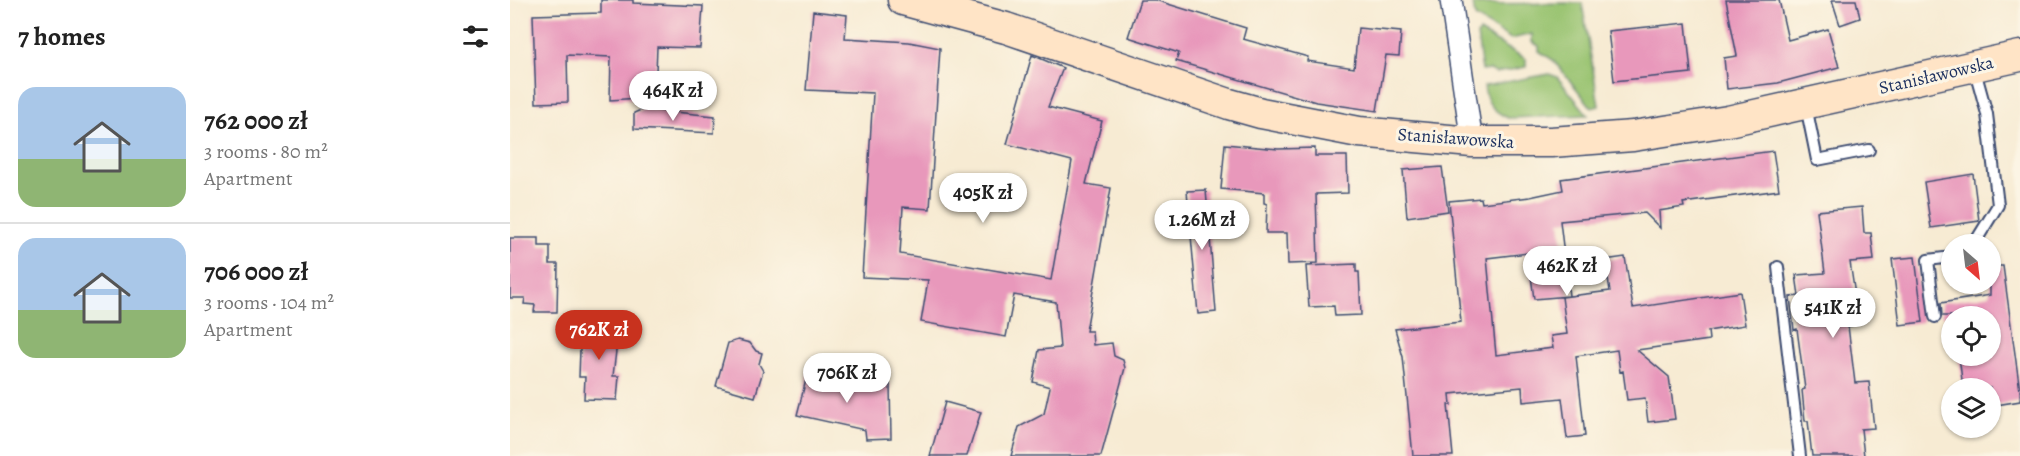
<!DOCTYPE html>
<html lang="en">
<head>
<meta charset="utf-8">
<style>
  body { margin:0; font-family:Alegreya,serif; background:#f6f6f6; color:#222; height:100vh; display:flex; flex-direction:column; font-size:22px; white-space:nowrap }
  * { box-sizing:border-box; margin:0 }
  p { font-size:20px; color:#767676 }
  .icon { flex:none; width:33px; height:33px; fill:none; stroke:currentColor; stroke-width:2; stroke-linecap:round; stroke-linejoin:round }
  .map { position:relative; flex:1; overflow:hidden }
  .sheet { display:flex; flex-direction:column; background:#fff; width:510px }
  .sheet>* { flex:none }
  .needle { width:39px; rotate:152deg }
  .fabs { position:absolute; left:1431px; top:234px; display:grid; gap:12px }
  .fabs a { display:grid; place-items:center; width:60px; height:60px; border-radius:50%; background:#fff; box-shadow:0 2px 4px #0004; font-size:30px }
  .price { position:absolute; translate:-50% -51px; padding:0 14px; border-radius:21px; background:#fff; color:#222; font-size:20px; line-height:39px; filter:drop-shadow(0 2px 3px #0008) }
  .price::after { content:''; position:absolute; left:50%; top:36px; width:18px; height:14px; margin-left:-9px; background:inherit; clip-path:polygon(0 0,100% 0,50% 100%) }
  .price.active { background:#c8321e; color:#fff }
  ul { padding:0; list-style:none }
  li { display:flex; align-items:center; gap:18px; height:150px; padding:0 18px }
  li+li { border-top:2px solid #e0e0e0 }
  li span { display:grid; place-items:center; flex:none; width:168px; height:120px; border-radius:18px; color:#555 }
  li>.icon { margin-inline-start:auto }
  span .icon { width:72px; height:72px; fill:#fffc; stroke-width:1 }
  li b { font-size:26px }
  h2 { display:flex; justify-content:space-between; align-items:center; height:72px; padding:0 18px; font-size:26px }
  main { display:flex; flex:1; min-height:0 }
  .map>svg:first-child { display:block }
  .green { fill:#98c370; stroke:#5a7967; stroke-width:1.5 }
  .building { fill:#e898bb }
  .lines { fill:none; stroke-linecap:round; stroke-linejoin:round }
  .lane-casing { stroke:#3c4b70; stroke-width:14 }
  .street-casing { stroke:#3c4b70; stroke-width:24 }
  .secondary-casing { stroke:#3c4b70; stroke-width:33 }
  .lane { stroke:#fff; stroke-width:10 }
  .street { stroke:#fff; stroke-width:21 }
  .secondary { stroke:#ffe4c6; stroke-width:30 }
  .labels { text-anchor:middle; stroke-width:6; stroke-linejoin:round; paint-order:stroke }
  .street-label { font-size:18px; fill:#1b2f5e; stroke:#fcf5e5 }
</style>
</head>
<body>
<main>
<section class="sheet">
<h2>7 homes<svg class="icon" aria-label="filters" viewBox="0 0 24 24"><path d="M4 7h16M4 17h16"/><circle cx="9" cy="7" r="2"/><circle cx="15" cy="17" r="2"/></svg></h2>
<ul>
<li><span style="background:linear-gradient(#a9c7e8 60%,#8fb573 0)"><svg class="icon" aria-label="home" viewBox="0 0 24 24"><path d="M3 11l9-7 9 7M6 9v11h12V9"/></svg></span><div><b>762 000 zł</b><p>3 rooms · 80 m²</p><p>Apartment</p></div></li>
<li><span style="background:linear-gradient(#a9c7e8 60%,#8fb573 0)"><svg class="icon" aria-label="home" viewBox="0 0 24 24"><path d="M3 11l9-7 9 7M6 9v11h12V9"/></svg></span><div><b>706 000 zł</b><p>3 rooms · 104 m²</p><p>Apartment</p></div></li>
</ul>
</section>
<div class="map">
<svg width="1510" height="456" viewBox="0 0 1510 456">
  <rect width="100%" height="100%" fill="#fcf5e5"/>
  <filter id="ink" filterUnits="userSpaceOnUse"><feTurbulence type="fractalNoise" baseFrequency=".0167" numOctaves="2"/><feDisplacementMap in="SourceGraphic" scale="12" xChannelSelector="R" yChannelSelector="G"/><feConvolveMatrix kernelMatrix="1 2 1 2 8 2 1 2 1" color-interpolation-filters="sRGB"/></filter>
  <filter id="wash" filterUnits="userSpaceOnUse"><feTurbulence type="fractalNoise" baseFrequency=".008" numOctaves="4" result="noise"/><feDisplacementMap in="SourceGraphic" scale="24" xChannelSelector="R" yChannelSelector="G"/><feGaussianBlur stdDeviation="1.35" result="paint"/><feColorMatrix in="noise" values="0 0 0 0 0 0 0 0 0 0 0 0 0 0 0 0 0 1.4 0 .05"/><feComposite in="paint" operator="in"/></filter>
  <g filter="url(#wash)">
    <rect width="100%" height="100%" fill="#f7ebd3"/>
    <path class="green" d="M 1072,3 L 1089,106 L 1082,108 L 1043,60 L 1029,51 L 1029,46 L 1022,42 L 1022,34 L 1001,39 L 965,17 L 963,4 Z
      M 970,32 L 1016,59 L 1016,67 L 986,73 L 979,70 L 972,71 L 967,35 Z
      M 1039,74 L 1047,77 L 1078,115 L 998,118 C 983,111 976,103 974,86 Z"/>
    <g id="blocks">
      <path class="building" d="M 91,0 L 123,0 L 123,3 L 193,6 L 190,48 L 147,47 L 145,97 L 100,100 L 101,57 L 57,55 L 58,102 L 26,103 L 23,15 L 91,13 Z
        M 630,0 L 645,0 L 736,28 L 733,39 L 798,57 L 797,61 L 844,68 L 848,28 L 891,32 L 889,56 L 876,55 L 867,111 L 806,102 L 666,61 L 669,53 L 618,37 Z
        M 1216,0 L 1269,0 L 1278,40 L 1318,29 L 1329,67 L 1268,83 L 1217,89 L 1214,58 L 1227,56 Z
        M 1322,0 L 1346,0 L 1350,18 L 1330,25 Z
        M 303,11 L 337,15 L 335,38 L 399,42 L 430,48 L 420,209 L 393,207 L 390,254 L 541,280 L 562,161 L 497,144 L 522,55 L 553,68 L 538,107 L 592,121 L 576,184 L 601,188 L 576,331 L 582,331 L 583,345 L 602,343 L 604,356 L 613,360 L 615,368 L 591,456 L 501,456 L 509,427 L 534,414 L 540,387 L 523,382 L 529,350 L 550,348 L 546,302 L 504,295 L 496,337 L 411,322 L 418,280 L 352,277 L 363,93 L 296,90 Z
        M 1176,23 L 1181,73 L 1104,81 L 1098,31 Z
        M 133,109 L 205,116 L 204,133 L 124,129 L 124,113 Z
        M 715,144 L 768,149 L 805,148 L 805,156 L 837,156 L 838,193 L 806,194 L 808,263 L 778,264 L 777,233 L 756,233 L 757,204 L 754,203 L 754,193 L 711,189 Z
        M 1263,151 L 1269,190 L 1173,203 L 1174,207 L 1149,211 L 1150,228 L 1135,213 L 1050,221 L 1059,296 L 1024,299 L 1018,253 L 977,258 L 986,355 L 1043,348 L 1041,336 L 1057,334 L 1052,297 L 1100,291 L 1095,260 L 1115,257 L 1123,308 L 1230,292 L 1235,325 L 1198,331 L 1199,340 L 1127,350 L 1159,377 L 1165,419 L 1138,422 L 1135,398 L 1117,400 L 1113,371 L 1110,372 L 1107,350 L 1066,356 L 1075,436 L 1057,438 L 1052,398 L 1013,402 L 1012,387 L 940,394 L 941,405 L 938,405 L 943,456 L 903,456 L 893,357 L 885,329 L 951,322 L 939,201 L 971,198 L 972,203 L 1020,197 L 1053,190 L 1051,179 Z
        M 932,167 L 938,211 L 897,217 L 893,170 Z
        M 1463,174 L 1469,221 L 1421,228 L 1414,182 Z
        M 696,190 L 706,312 L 688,314 L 677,191 Z
        M 1352,207 L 1354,233 L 1361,233 L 1364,260 L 1340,262 L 1348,315 L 1339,317 L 1341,326 L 1338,326 L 1345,383 L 1359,382 L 1364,428 L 1351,429 L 1354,456 L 1302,456 L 1298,421 L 1295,421 L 1292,390 L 1295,389 L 1287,329 L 1284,330 L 1280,297 L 1289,296 L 1286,275 L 1315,273 L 1307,211 Z
        M 0,238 L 29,238 L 29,246 L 40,246 L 40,264 L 48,264 L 47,312 L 24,312 L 25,305 L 14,304 L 15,298 L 0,298 Z
        M 1405,257 L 1413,322 L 1390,325 L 1382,259 Z
        M 846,264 L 846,272 L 849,272 L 851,315 L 825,316 L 824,306 L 799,307 L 796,266 Z
        M 1480,266 L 1493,266 L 1510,391 L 1510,401 L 1480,406 L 1480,388 L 1453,388 L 1449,356 L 1480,356 L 1480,316 L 1432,316 L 1431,303 L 1480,295 Z
        M 71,322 L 109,326 L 103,376 L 109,376 L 107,400 L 74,399 L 75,377 L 69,377 Z
        M 228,340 L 240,343 L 246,351 L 252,353 L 249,364 L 253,371 L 245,397 L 206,386 L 218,343 Z
        M 305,367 L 316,369 L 320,375 L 352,385 L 380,384 L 381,438 L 356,439 L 355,430 L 287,415 L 298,372 Z
        M 435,402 L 471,412 L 457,456 L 420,456 Z"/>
    </g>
  </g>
  <g filter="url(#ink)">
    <use href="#blocks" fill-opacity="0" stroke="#3c4b70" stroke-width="1.5"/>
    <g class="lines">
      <defs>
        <path id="lane" d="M 1464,67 L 1477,114 L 1488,205 L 1464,244
          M 1296,106 L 1307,160 L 1359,150
          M 1268,267 L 1290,456
          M 1425,317 L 1418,260 L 1442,257"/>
        <path id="street" d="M 941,0 L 962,142"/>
        <path id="secondary" d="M 393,0 L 496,28 L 719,104 L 751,113 L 849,132 L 962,142 L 1041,142 L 1123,136 L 1218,121 L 1510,56"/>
      </defs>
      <use href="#lane" class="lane-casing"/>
      <use href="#street" class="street-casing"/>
      <use href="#secondary" class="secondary-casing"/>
      <use href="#lane" class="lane"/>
      <use href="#street" class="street"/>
      <use href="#secondary" class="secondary"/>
    </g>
  </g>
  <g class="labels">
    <g class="street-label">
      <text transform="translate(1426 75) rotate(-13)" y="6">Stanisławowska</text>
      <text transform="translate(946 138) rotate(4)" y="6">Stanisławowska</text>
    </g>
  </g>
</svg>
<div class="fabs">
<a><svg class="needle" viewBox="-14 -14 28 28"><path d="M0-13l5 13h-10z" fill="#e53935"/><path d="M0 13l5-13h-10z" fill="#767676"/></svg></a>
<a><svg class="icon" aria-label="locate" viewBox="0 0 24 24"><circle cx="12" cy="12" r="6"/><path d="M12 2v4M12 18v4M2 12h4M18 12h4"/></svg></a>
<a><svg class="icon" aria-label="layers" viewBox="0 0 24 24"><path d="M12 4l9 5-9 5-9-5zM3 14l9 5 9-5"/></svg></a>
</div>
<b class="price" style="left:163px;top:122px">464K zł</b>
<b class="price" style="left:473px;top:224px">405K zł</b>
<b class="price" style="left:692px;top:251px">1.26M zł</b>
<b class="price" style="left:1057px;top:297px">462K zł</b>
<b class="price" style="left:1323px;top:339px">541K zł</b>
<b class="price active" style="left:89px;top:361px">762K zł</b>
<b class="price" style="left:337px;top:404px">706K zł</b>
</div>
</main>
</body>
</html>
